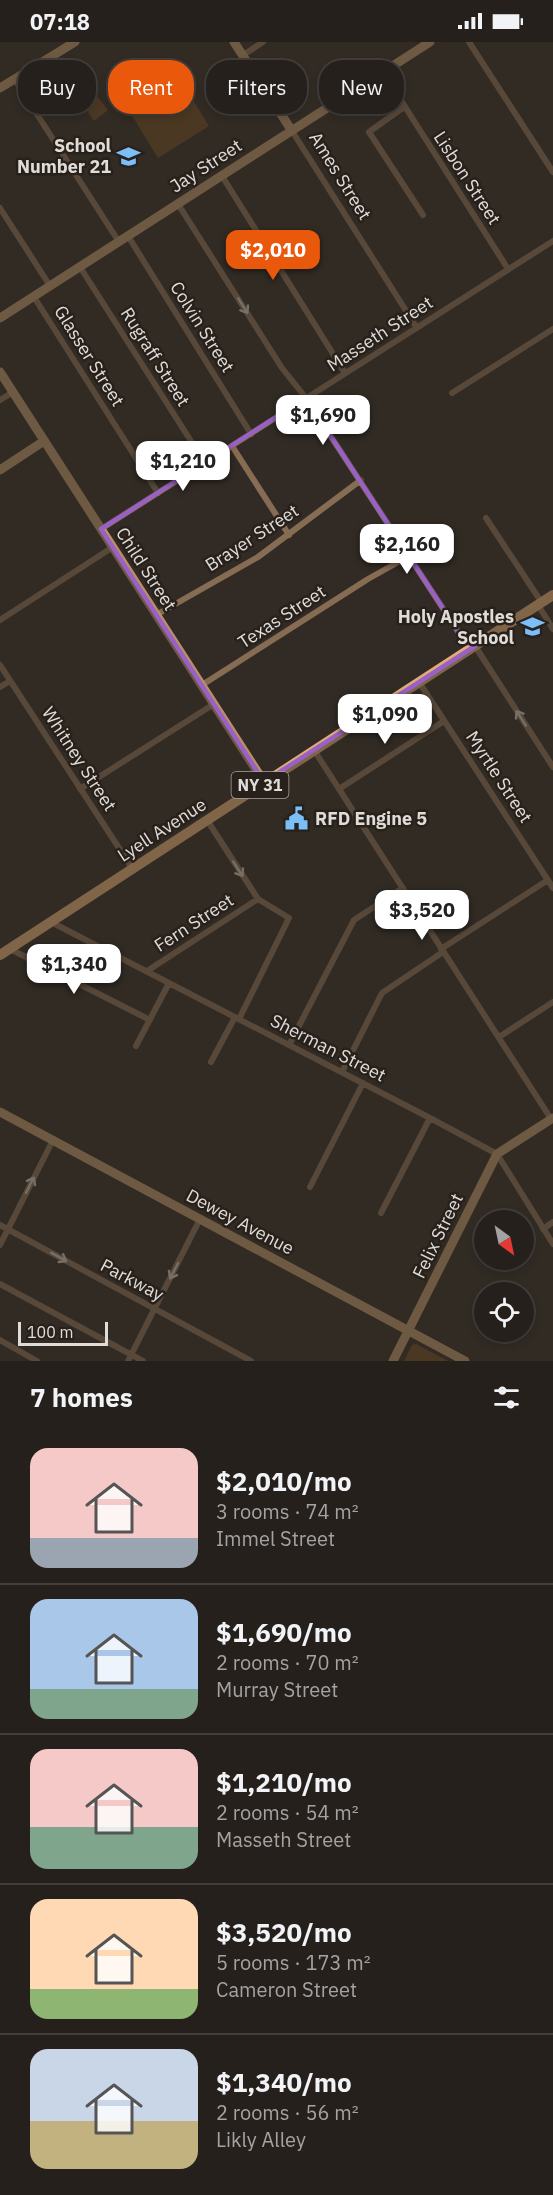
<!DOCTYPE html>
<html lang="en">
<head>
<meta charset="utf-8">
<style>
  body { margin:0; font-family:"IBM Plex Sans",sans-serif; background:#322d29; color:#f1f3f6; height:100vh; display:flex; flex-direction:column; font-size:22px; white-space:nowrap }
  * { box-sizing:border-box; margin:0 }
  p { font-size:20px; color:#a4a3a3 }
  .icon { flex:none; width:33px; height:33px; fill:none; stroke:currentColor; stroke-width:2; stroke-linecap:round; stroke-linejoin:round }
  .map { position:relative; height:1319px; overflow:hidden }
  .drawer { display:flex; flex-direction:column; background:#26201c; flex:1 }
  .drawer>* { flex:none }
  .guide { position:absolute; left:18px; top:18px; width:518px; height:54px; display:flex; gap:12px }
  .needle { width:39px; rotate:147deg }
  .controls { position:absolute; left:474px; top:1168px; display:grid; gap:12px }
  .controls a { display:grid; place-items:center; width:60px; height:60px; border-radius:50%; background:#26201c; box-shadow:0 3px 9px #0003,0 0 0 2px #423e3b; font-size:30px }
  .scale { position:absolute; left:18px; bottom:15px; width:90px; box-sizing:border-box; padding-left:6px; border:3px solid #e0dcd8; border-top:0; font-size:16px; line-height:21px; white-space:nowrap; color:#e0dcd8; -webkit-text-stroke:4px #28211b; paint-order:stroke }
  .price { position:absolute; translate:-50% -51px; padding:0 14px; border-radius:12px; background:#fff; color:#222; font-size:20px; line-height:39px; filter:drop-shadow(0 2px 3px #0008) }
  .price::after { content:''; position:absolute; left:50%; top:36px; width:18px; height:14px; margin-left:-9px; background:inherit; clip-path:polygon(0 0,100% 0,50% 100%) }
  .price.selected { background:#ea580c; color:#fff }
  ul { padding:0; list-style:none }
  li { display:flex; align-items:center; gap:18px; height:150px; padding:0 30px }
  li+li { border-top:2px solid #423e3b }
  li span { display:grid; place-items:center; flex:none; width:168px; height:120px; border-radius:18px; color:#555 }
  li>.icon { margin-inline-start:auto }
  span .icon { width:72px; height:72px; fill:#fffc; stroke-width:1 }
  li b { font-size:26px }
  h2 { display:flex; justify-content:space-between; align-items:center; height:72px; padding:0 30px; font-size:26px }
  .chip { padding:0 21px; border-radius:24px; background:#26201c; box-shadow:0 3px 9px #0003,0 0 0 2px #423e3b; font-size:21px; line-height:54px }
  .chip.selected { background:#ea580c; color:#fff }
  .status { display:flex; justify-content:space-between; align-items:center; height:42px; padding:0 30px; background:#26201c; direction:ltr }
  .status svg { height:16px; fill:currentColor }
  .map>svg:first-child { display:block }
  .green { fill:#6b4823 }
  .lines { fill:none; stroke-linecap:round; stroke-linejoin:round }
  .street { stroke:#866c53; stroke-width:6 }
  .secondary { stroke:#b99066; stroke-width:9 }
  .primary { stroke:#e0ab75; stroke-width:10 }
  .oneway { stroke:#cac0b7 }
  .marked { fill:none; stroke:#9961c6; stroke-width:4.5; stroke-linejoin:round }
  .labels { text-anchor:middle; stroke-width:5; stroke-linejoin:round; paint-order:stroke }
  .shield { fill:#28211b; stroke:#a9a49f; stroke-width:1.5 }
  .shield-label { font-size:16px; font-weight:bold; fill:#e0dcd8 }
  .poi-label { font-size:18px; font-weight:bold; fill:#e0dcd8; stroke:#28211b; text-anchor:end }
  .street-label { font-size:18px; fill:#e0dcd8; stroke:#28211b }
</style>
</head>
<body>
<div class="status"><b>07:18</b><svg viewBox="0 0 49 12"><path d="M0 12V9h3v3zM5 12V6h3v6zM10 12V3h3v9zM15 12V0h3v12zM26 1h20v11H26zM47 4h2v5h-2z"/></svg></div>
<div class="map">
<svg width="553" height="1319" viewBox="0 0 553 1319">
  <rect width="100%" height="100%" fill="#322b25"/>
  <path class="green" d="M 173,32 L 178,34 L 209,84 L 158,116 L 125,62 Z
    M 92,48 L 108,68 L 94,79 L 79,57 Z
    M 416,1302 L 448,1319 L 404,1319 L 412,1303 Z"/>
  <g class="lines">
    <path class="street" d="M 469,0 L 553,130
      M 243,13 L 263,0
      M 383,30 L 508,227
      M 15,38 L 119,200
      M 404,65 L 369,90 L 423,173
      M 292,89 L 417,286
      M 222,134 L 345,331
      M 178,162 L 282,326 L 306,356 L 465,600 L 475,604 L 553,725
      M 0,166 L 50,244
      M 128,194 L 251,392
      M 80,225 L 205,421
      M 34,255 L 158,451
      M 452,351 L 553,287
      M 0,358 L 13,350
      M 232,404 L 289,493
      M 486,476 L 542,561
      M 101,487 L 553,199
      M 538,563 L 553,587
      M 156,573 L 258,515 L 361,438
      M 0,578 L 113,505
      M 0,623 L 132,826
      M 419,640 L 553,846
      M 202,643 L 368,537 L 409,514
      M 0,645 L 10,639
      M 314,708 L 551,1077
      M 80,747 L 214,662
      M 339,747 L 444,679
      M 207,778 L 258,857 L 289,876 L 239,977
      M 51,880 L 430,1076 L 497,1112 L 553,1202
      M 10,907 L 150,978
      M 441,907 L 548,838
      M 147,929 L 258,857
      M 499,995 L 553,960
      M 289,1003 L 354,878 L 403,846
      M 136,1004 L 169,941
      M 211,1020 L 235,975
      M 342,1030 L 382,951 L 443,910
      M 310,1145 L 363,1041
      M 381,1171 L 430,1076
      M 0,1183 L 251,1319
      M 543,1187 L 553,1180
      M 0,1203 L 53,1098
      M 0,1242 L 143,1319
      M 0,1298 L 37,1319
      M 128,1319 L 200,1177"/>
    <path class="secondary" d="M 234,0 L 292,89
      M 0,46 L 75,0
      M 0,276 L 430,0
      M 0,330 L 264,740
      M 0,428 L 44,399
      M 0,1070 L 465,1319
      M 393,1319 L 497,1112 L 553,1076"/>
    <path class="primary" d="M 0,913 L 553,553"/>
  </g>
  <defs><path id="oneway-shaft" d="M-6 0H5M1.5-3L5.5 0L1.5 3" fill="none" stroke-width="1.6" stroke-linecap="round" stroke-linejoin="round" transform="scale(1.5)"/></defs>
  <g class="oneway">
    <use href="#oneway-shaft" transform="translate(243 264) rotate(58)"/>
    <use href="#oneway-shaft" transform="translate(521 676) rotate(-123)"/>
    <use href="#oneway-shaft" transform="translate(238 827) rotate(57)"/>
    <use href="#oneway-shaft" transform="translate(30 1143) rotate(-63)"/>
    <use href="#oneway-shaft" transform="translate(59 1215) rotate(29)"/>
    <use href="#oneway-shaft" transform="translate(174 1229) rotate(117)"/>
  </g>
  <path d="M0 0H553V1319H0ZM 306,356 L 465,600 L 475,604 L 264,740 L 101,487 Z" fill="#322b25" fill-opacity=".55" fill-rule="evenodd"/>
  <path class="marked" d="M 306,356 L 465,600 L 475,604 L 264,740 L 101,487 Z"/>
  <defs>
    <symbol id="school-bare" viewBox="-9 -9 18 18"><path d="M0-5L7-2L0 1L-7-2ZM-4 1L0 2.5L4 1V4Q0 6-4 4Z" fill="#7bbef8" stroke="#28211b" stroke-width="2.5" paint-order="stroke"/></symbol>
    <symbol id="civic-bare" viewBox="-9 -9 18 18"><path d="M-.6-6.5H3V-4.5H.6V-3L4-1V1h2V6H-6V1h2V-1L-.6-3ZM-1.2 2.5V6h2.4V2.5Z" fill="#7bbef8" stroke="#28211b" stroke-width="2.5" paint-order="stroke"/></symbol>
  </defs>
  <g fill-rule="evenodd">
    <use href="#school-bare" x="112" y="98" width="33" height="33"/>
    <use href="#school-bare" x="516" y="568" width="33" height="33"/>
    <use href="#civic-bare" x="280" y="760" width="33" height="33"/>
  </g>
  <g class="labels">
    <rect class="shield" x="231.5" y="730" width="57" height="26" rx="4.5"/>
    <g class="shield-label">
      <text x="260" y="749">NY 31</text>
    </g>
    <g class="poi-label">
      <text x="111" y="110">School<tspan x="111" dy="21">Number 21</tspan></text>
      <text x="514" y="581">Holy Apostles<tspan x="514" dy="21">School</tspan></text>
      <text x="315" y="783" text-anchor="start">RFD Engine 5</text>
    </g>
    <g class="street-label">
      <text transform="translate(206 124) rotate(-33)" y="6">Jay Street</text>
      <text transform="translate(340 134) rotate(58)" y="6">Ames Street</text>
      <text transform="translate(467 136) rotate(57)" y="6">Lisbon Street</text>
      <text transform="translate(202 285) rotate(58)" y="6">Colvin Street</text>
      <text transform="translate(380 292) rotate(-33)" y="6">Masseth Street</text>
      <text transform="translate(89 314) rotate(58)" y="6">Glasser Street</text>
      <text transform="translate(155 315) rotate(58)" y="6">Rugraff Street</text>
      <text transform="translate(252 496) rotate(-33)" y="6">Brayer Street</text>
      <text transform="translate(146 527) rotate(57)" y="6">Child Street</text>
      <text transform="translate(282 575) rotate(-33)" y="6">Texas Street</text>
      <text transform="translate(79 717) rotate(57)" y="6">Whitney Street</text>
      <text transform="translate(499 735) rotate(57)" y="6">Myrtle Street</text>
      <text transform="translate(162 788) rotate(-33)" y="6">Lyell Avenue</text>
      <text transform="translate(194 881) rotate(-33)" y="6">Fern Street</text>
      <text transform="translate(328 1006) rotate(27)" y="6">Sherman Street</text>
      <text transform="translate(240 1180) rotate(28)" y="6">Dewey Avenue</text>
      <text transform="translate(438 1194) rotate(-64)" y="6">Felix Street</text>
      <text transform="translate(132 1238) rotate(28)" y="6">Parkway</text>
    </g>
  </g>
</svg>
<div class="controls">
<a><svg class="needle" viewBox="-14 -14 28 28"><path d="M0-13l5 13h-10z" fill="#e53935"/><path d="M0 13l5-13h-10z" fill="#a4a3a3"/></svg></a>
<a><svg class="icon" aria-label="locate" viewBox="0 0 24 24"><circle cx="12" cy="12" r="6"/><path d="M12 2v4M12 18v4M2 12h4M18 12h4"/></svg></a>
</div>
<div class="scale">100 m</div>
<b class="price selected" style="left:273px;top:239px">$2,010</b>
<b class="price" style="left:323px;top:404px">$1,690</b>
<b class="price" style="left:183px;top:450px">$1,210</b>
<b class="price" style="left:407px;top:533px">$2,160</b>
<b class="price" style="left:385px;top:703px">$1,090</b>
<b class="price" style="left:422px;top:899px">$3,520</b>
<b class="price" style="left:74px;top:953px">$1,340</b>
<div class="guide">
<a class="chip">Buy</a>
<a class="chip selected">Rent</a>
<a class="chip">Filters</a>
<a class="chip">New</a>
</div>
</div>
<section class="drawer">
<h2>7 homes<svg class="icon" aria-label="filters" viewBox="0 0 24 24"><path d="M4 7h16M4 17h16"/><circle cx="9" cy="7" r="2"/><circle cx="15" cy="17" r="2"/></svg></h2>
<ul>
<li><span style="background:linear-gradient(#f6c9c9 75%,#9aa5b1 0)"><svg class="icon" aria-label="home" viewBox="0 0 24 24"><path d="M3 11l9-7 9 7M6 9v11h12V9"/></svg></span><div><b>$2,010/mo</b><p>3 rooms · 74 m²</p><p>Immel Street</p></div></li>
<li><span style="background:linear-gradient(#a9c7e8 75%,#7fa58c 0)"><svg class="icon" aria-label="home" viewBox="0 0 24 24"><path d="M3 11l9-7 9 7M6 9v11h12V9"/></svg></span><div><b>$1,690/mo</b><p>2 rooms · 70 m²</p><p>Murray Street</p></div></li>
<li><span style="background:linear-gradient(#f6c9c9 65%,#7fa58c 0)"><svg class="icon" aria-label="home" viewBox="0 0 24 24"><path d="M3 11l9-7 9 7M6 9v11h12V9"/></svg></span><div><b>$1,210/mo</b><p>2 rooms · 54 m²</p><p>Masseth Street</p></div></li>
<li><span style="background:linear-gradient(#ffd9b3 75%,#8fb573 0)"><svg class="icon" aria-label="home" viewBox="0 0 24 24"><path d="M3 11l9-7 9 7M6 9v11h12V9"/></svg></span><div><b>$3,520/mo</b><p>5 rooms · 173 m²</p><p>Cameron Street</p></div></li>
<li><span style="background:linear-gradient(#c9d6e8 60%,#c2b280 0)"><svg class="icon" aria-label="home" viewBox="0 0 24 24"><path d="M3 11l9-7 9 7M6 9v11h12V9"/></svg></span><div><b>$1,340/mo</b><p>2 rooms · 56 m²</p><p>Likly Alley</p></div></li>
</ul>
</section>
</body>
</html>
